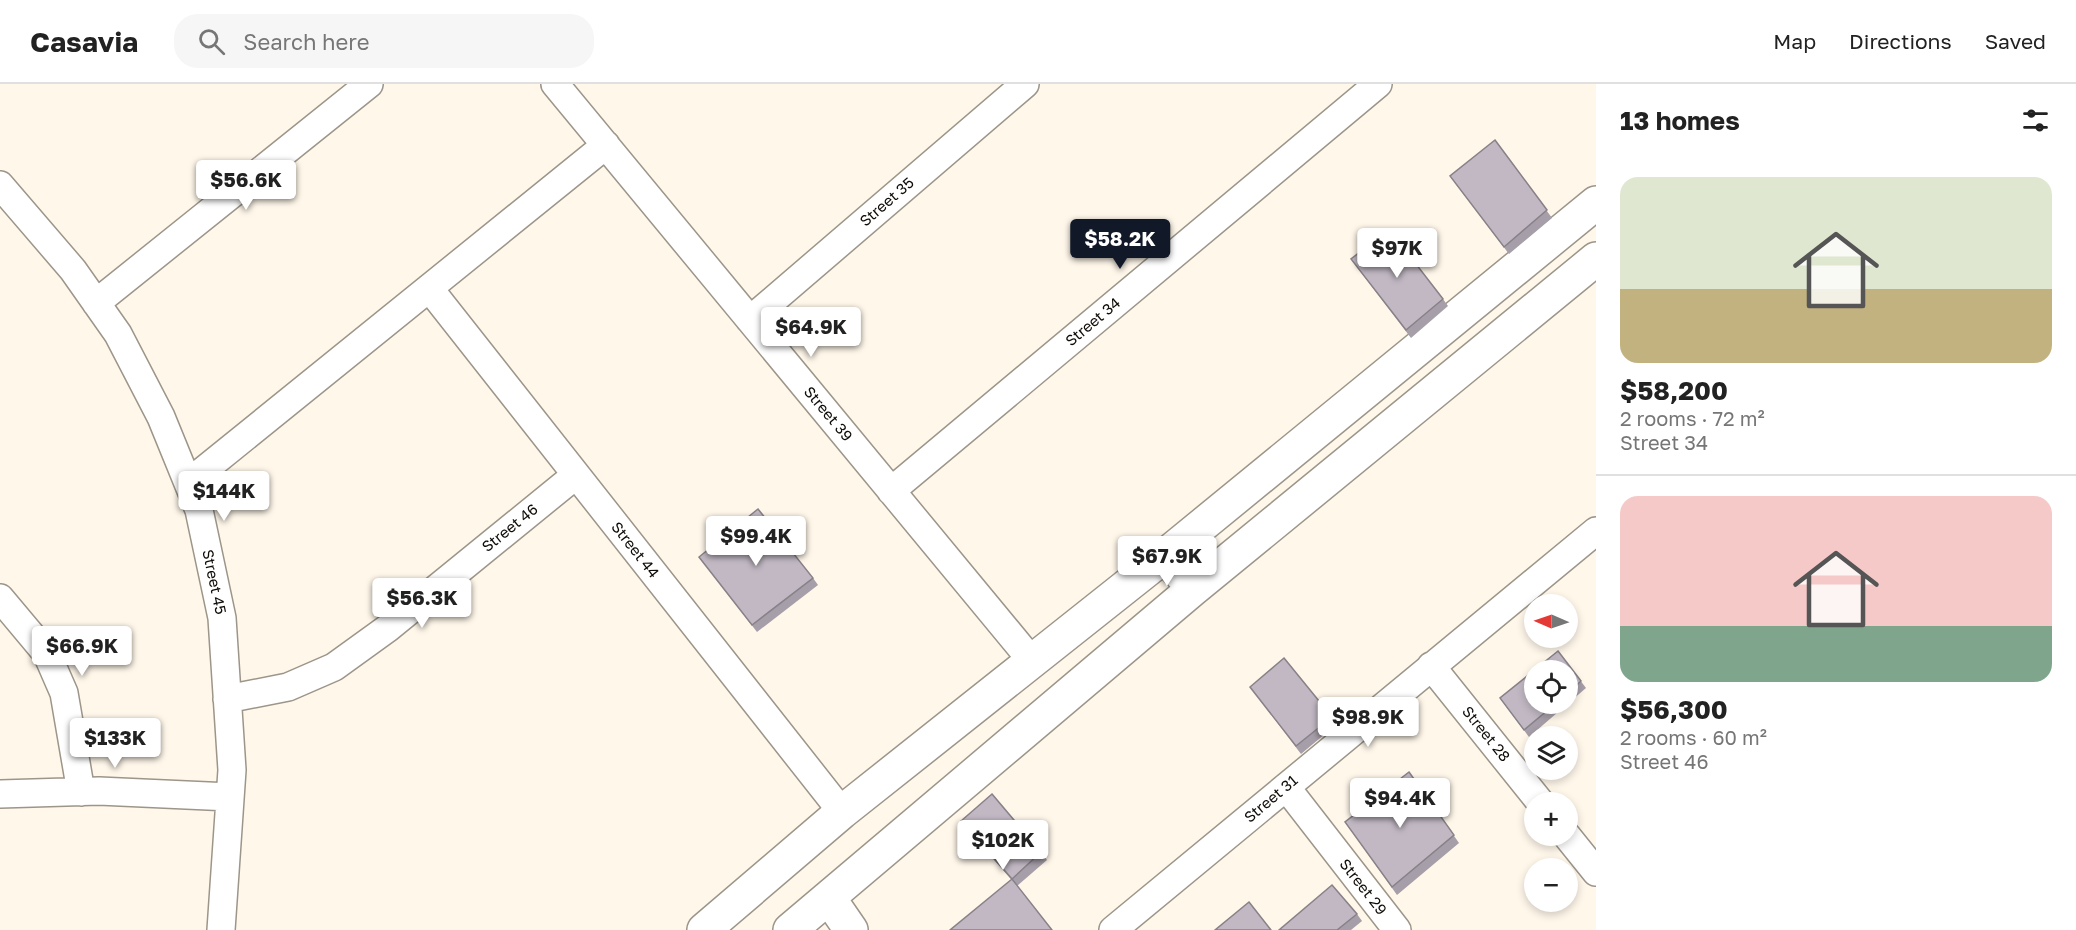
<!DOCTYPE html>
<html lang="en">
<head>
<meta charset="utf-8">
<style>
  body { margin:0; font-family:"Golos Text",sans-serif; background:#f6f6f6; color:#222; height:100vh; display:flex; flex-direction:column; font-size:22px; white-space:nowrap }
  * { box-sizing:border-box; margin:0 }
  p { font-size:20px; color:#767676 }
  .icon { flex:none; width:33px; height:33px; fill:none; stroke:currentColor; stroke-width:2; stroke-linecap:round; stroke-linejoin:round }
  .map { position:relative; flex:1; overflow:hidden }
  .drawer { display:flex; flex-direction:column; background:#fff; width:480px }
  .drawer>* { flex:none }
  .needle { width:39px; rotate:272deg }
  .fabs { position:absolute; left:1524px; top:510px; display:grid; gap:12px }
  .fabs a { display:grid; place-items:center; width:54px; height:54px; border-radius:50%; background:#fff; box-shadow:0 3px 9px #0003; font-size:30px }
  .price { position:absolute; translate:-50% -51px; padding:0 14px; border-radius:6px; background:#fff; color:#222; font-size:20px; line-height:39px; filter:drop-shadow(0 2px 3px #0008) }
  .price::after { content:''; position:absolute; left:50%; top:36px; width:18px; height:14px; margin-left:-9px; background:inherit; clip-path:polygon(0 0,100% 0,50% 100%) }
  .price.current { background:#111827; color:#fff }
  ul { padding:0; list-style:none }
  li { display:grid; align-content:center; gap:12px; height:318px; padding:0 24px }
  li+li { border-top:2px solid #e0e0e0 }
  li span { display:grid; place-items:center; height:186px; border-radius:18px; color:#555 }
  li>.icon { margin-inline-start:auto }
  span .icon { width:108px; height:108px; fill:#fffc; stroke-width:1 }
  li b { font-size:26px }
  h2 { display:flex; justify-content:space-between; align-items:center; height:72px; padding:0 24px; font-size:26px }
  header { display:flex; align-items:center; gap:36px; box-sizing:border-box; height:84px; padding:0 30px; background:#fff; border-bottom:2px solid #e0e0e0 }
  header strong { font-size:28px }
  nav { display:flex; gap:33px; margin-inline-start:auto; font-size:21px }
  .search { width:420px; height:54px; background:#f6f6f6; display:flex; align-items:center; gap:15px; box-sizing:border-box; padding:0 21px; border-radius:24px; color:#767676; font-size:22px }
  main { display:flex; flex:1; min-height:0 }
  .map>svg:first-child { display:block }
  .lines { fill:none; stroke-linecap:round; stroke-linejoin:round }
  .minor-casing { stroke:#9c9589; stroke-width:30 }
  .tertiary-casing { stroke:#9c9589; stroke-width:36 }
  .minor { stroke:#fff; stroke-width:27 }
  .tertiary { stroke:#fff; stroke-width:33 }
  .wall { fill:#a69ea8; fill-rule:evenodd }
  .building { fill:#c1b8c3; stroke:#878188; stroke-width:1.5 }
  .labels { text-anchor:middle; stroke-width:6; stroke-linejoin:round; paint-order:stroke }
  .street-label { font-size:15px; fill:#0f0c08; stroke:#fff }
</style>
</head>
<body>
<header>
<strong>Casavia</strong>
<div class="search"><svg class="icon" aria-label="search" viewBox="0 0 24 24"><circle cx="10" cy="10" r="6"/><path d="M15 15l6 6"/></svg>Search here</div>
<nav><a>Map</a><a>Directions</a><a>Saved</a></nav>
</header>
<main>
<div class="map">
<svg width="1596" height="846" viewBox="0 0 1596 846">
  <rect width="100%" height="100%" fill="#fff7ea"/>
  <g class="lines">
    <defs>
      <path id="minor" d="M 555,0 L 1032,577
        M 0,101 L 73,186 L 118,250 L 161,333 L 199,426 L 222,534 L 232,686 L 221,846
        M 429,204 L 842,728
        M 96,219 L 369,0
        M 750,236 L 1025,0
        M 188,399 L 606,61
        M 891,407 L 1378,0
        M 1162,474 L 1192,506
        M 0,514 L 47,570 L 64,609 L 81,708
        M 1431,582 L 1540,718
        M 227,615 L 288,603 L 334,583 L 388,544 L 576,391
        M 1286,703 L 1397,846
        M 0,710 L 99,707 L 230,713
        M 1567,752 L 1596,788
        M 1113,846 L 1596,447"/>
      <path id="tertiary" d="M 829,814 L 851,846
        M 704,846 L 842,728 L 1162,474 L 1596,119
        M 790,846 L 1192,506 L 1596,175"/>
    </defs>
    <use href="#minor" class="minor-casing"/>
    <use href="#tertiary" class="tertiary-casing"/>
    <use href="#minor" class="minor"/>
    <use href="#tertiary" class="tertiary"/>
  </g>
  <path class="wall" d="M 1495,56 L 1552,134 L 1509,170 L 1455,99 Z
    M 1356,182 L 1443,215 L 1448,222 L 1411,254 Z
    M 699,473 L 813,494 L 818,501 L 757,548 Z
    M 1558,567 L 1586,604 L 1529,653 L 1500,614 ZM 1534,586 L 1568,586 L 1568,620 L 1534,620 Z
    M 1250,603 L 1332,633 L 1337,640 L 1301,670 Z
    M 1409,688 L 1459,759 L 1397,811 L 1345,738 Z
    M 961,737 L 1041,768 L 1047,776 L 1017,802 L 966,744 Z
    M 1357,830 L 1362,837 L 1351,846 L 1279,846 Z"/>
  <path class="building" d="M 1495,56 L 1547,126 L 1504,163 L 1450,92 Z
    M 1389,145 L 1443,215 L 1406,246 L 1351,175 Z
    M 758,425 L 813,494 L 752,541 L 699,473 Z
    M 1558,567 L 1581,597 L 1568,609 L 1568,586 L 1534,586 L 1534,620 L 1555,620 L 1524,646 L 1500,614 Z
    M 1284,574 L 1332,633 L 1296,662 L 1250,603 Z
    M 1409,688 L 1454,751 L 1392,803 L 1345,738 Z
    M 992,710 L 1041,768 L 1012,795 L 1052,846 L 950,846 L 1012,795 L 961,737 Z
    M 1332,801 L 1357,830 L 1337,846 L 1279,846 Z
    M 1249,818 L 1271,846 L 1215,846 Z"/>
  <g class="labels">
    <g class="street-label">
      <text transform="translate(887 118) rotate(-41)" y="5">Street 35</text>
      <text transform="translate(1093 238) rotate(-40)" y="5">Street 34</text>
      <text transform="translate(828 330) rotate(50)" y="5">Street 39</text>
      <text transform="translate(510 444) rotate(-39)" y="5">Street 46</text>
      <text transform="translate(635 466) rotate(52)" y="5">Street 44</text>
      <text transform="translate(214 498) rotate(78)" y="5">Street 45</text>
      <text transform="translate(1486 650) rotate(51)" y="5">Street 28</text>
      <text transform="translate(1271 715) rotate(-40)" y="5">Street 31</text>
      <text transform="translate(1363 803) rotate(52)" y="5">Street 29</text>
    </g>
  </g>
</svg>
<div class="fabs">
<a><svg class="needle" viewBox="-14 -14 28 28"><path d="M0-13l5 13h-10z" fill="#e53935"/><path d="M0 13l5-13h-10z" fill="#767676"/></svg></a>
<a><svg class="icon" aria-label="locate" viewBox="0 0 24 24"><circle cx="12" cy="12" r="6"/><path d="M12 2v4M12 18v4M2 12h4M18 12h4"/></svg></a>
<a><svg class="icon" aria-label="layers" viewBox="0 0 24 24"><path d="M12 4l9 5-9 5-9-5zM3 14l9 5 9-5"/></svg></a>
<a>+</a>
<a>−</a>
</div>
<b class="price" style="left:246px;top:127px">$56.6K</b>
<b class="price current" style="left:1120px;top:186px">$58.2K</b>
<b class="price" style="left:1397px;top:195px">$97K</b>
<b class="price" style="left:811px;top:274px">$64.9K</b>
<b class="price" style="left:224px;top:438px">$144K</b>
<b class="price" style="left:756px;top:483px">$99.4K</b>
<b class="price" style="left:1167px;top:503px">$67.9K</b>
<b class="price" style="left:422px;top:545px">$56.3K</b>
<b class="price" style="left:82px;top:593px">$66.9K</b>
<b class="price" style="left:1368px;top:664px">$98.9K</b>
<b class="price" style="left:115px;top:685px">$133K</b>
<b class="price" style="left:1400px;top:745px">$94.4K</b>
<b class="price" style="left:1003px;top:787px">$102K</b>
</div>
<section class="drawer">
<h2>13 homes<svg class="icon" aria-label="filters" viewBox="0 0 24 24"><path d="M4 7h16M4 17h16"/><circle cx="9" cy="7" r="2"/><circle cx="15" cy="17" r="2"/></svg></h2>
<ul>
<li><span style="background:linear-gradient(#dfe7d0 60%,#c2b280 0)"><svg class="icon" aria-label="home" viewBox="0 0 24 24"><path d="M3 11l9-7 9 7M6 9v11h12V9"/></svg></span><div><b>$58,200</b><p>2 rooms · 72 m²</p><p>Street 34</p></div></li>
<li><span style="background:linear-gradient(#f6c9c9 70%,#7fa58c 0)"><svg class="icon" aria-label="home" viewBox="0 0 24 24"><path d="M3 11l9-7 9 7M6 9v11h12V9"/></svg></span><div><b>$56,300</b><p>2 rooms · 60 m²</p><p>Street 46</p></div></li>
</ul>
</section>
</main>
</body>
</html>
